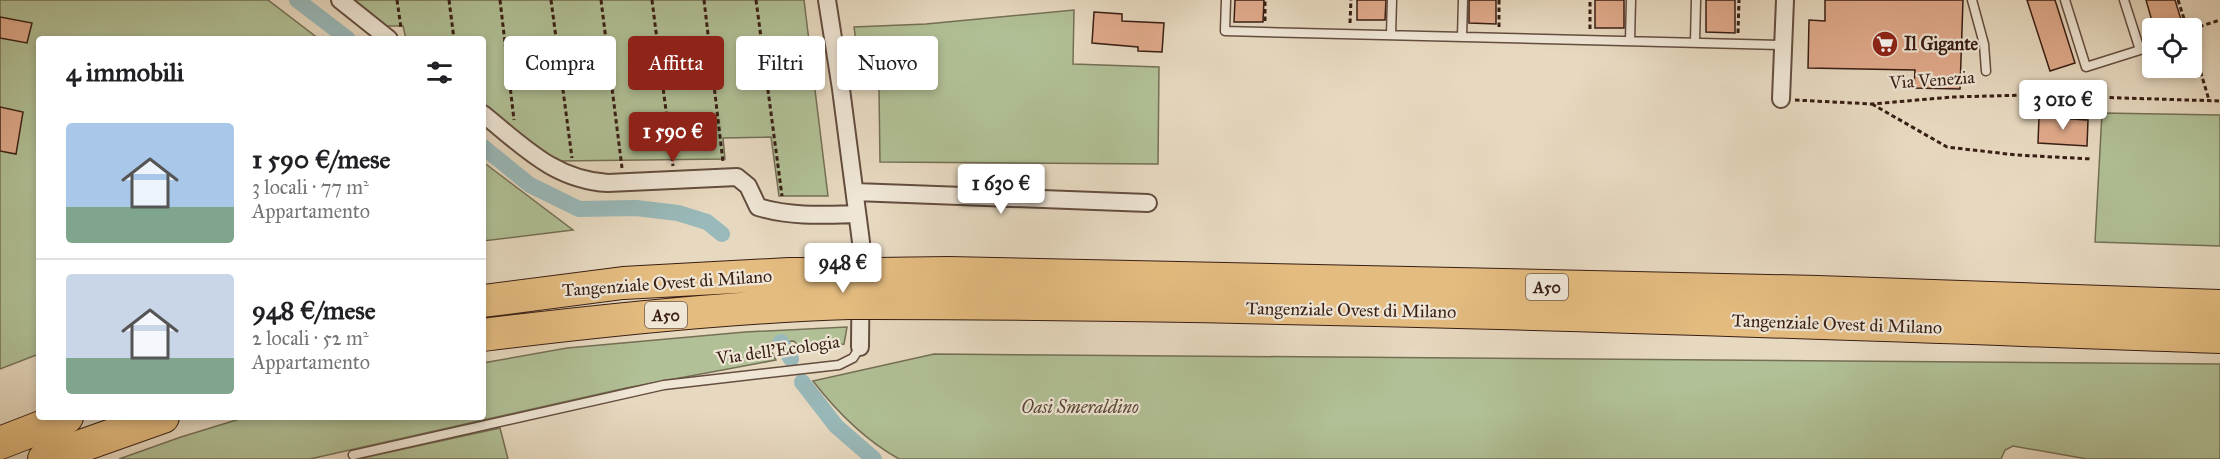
<!DOCTYPE html>
<html lang="it">
<head>
<meta charset="utf-8">
<style>
  body { margin:0; font-family:"IM FELL Great Primer",serif; background:#f2f2f2; color:#202124; height:100vh; display:flex; flex-direction:column; font-size:22px; white-space:nowrap }
  * { box-sizing:border-box; margin:0 }
  p { font-size:20px; color:#757577 }
  .icon { flex:none; width:33px; height:33px; fill:none; stroke:currentColor; stroke-width:2; stroke-linecap:round; stroke-linejoin:round }
  .map { position:relative; flex:1; overflow:hidden }
  .panel { position:absolute; left:36px; top:36px; width:450px; height:384px; display:flex; flex-direction:column; background:#fff; border-radius:6px; box-shadow:0 3px 9px #0003 }
  .panel>* { flex:none }
  .top-card { position:absolute; left:504px; top:36px; width:570px; height:54px; display:flex; gap:12px }
  .fabs { position:absolute; left:2142px; top:18px; display:grid; gap:12px }
  .fabs a { display:grid; place-items:center; width:60px; height:60px; border-radius:6px; background:#fff; box-shadow:0 3px 9px #0003; font-size:30px }
  .price { position:absolute; translate:-50% -51px; padding:0 14px; border-radius:6px; background:#fff; color:#222; font-size:20px; line-height:39px; filter:drop-shadow(0 2px 3px #0008) }
  .price::after { content:''; position:absolute; left:50%; top:36px; width:18px; height:14px; margin-left:-9px; background:inherit; clip-path:polygon(0 0,100% 0,50% 100%) }
  .price.on { background:#8f2418; color:#fff }
  ul { padding:0; list-style:none }
  li { display:flex; align-items:center; gap:18px; height:150px; padding:0 30px }
  li+li { border-top:2px solid #e0e0e0 }
  li span { display:grid; place-items:center; flex:none; width:168px; height:120px; border-radius:6px; color:#555 }
  li>.icon { margin-inline-start:auto }
  span .icon { width:72px; height:72px; fill:#fffc; stroke-width:1 }
  li b { font-size:26px }
  h2 { display:flex; justify-content:space-between; align-items:center; height:72px; padding:0 30px; font-size:26px }
  .pill { padding:0 21px; border-radius:6px; background:#fff; box-shadow:0 3px 9px #0003; font-size:21px; line-height:54px }
  .pill.on { background:#8f2418; color:#fff }
  .map>svg:first-child { display:block }
  .green { fill:#b1c096; stroke:#746f55; stroke-width:1.5 }
  .lines { fill:none; stroke-linecap:round; stroke-linejoin:round }
  .canal { stroke:#99b9ba; stroke-width:16 }
  .building { fill:#e0aa8b; stroke:#381e14; stroke-width:1.5 }
  .service-casing { stroke:#644d3f; stroke-width:11 }
  .minor-casing { stroke:#644d3f; stroke-width:20 }
  .motorway-casing { stroke:#381e14; stroke-width:34 }
  .path { stroke:#381e14; stroke-width:3; stroke-dasharray:4.5 3; stroke-linecap:butt }
  .service { stroke:#efe6d6; stroke-width:8 }
  .minor { stroke:#efe6d6; stroke-width:16 }
  .motorway { stroke:#e4bc80; stroke-width:32 }
  .motorway-bridge-casing { stroke:#381e14; stroke-width:34; stroke-linecap:butt }
  .motorway-bridge { stroke:#e4bc80; stroke-width:32 }
  .labels { text-anchor:middle; stroke-width:4.5; stroke-linejoin:round; paint-order:stroke }
  .shield { fill:#efe6d6; stroke:#6f5a4e; stroke-width:1.5 }
  .shield-label { font-size:16px; font-weight:bold; fill:#381e14 }
  .poi-label { font-size:18px; font-weight:bold; fill:#381e14; stroke:#efe6d6; text-anchor:start }
  .street-label { font-size:18px; fill:#381e14; stroke:#efe6d6 }
  .park-label { font-size:18px; font-style:italic; fill:#564634; stroke:#efe6d6 }
</style>
</head>
<body>
<div class="map">
<svg width="2220" height="459" viewBox="0 0 2220 459">
  <rect width="100%" height="100%" fill="#e7d9c0"/>
  <filter id="stains"><feTurbulence type="fractalNoise" baseFrequency=".00333" numOctaves="4"/><feColorMatrix values="0 0 0 0 .2 0 0 0 0 .09 0 0 0 0 .02 0 0 0 .5 -.17"/></filter>
  <radialGradient id="worn" r=".72"><stop offset=".6" stop-color="#630" stop-opacity="0"/><stop offset="1" stop-color="#630" stop-opacity=".3"/></radialGradient>
  <path class="green" d="M 0,0 L 268,0 L 319,39 L 39,39 L 39,354 L 0,369 Z
    M 349,0 L 804,0 L 828,196 L 779,196 L 771,137 L 723,138 L 725,159 L 558,161 L 483,107 L 483,39 L 406,39 L 403,26 L 380,26 Z
    M 1074,10 L 1073,64 L 1159,67 L 1158,164 L 880,162 L 879,89 L 863,89 L 854,27 L 926,24 Z
    M 2102,113 L 2220,115 L 2220,246 L 2095,242 Z
    M 483,162 L 573,230 L 483,241 Z
    M 847,327 L 844,344 L 802,351 L 794,341 L 767,343 L 776,360 L 626,388 L 310,459 L 119,459 L 181,437 L 246,417 L 483,417 L 483,363 L 567,348 L 745,332 Z
    M 934,354 L 2220,364 L 2220,459 L 2087,459 L 2013,446 L 2005,450 L 2001,459 L 899,459 C 865,440 837,412 813,381 Z
    M 500,428 L 508,459 L 361,459 L 367,457 Z"/>
  <g class="lines">
    <path class="canal" d="M 297,0 L 348,39
      M 483,147 L 530,185 L 579,209 L 636,208 L 678,213 L 707,222 L 722,234
      M 781,342 L 791,359
      M 802,382 L 836,426 L 874,459"/>
  </g>
  <path class="building" d="M 1235,0 L 1264,0 L 1263,22 L 1234,22 Z
    M 1357,0 L 1386,0 L 1385,20 L 1357,20 Z
    M 1469,0 L 1496,0 L 1496,24 L 1469,23 Z
    M 1595,0 L 1624,0 L 1624,28 L 1595,28 Z
    M 1706,0 L 1735,0 L 1735,33 L 1706,32 Z
    M 1825,0 L 1963,0 L 1960,89 L 1914,88 L 1915,70 L 1808,68 L 1809,20 L 1825,21 Z
    M 2027,0 L 2055,0 L 2075,63 L 2050,71 Z
    M 2146,0 L 2175,0 L 2183,26 L 2176,28 L 2154,28 Z
    M 1094,12 L 1122,14 L 1122,21 L 1164,23 L 1162,52 L 1138,51 L 1138,47 L 1092,43 Z
    M 0,17 L 32,23 L 27,43 L 0,38 Z
    M 0,107 L 23,112 L 16,154 L 0,151 Z
    M 2039,117 L 2088,120 L 2087,146 L 2038,143 Z"/>
  <g class="lines">
    <defs>
      <path id="service" d="M 1226,0 L 1225,31 L 1783,45
        M 1972,0 L 1984,44 L 1986,71
        M 2065,0 L 2086,67 L 2140,50 L 2124,0
        M 1391,35 L 1392,0
        M 1462,37 L 1463,0
        M 1630,41 L 1631,0
        M 1695,42 L 1696,0
        M 353,455 L 664,385 L 839,365 L 853,358 L 860,347"/>
      <path id="minor" d="M 340,0 L 389,39
        M 827,0 L 841,89 L 861,242 L 860,347
        M 1781,99 L 1785,0
        M 483,114 C 523,146 554,180 608,183 L 737,177 L 748,186 L 758,207 C 790,217 824,215 857,214
        M 855,192 L 1148,203"/>
      <path id="motorway" d="M 874,274 L 949,273 L 1818,292 L 2220,306
        M 483,301 L 623,283 L 789,274 L 848,274
        M 874,303 C 1323,304 1772,321 2220,337
        M 483,335 C 604,320 726,307 849,303
        M 0,443 L 67,417
        M 44,459 L 163,417"/>
    </defs>
    <use href="#service" class="service-casing"/>
    <use href="#minor" class="minor-casing"/>
    <use href="#motorway" class="motorway-casing"/>
    <path class="path" d="M 397,0 L 401,28
      M 449,0 L 454,39
      M 500,0 L 514,120
      M 551,0 L 572,158
      M 601,0 L 622,168
      M 652,0 L 673,166
      M 704,0 L 723,162
      M 756,0 L 782,196
      M 2178,0 L 2187,28
      M 1265,21 L 1265,0
      M 1350,23 L 1351,0
      M 1499,27 L 1499,0
      M 1590,29 L 1590,0
      M 2192,29 L 2220,20
      M 1738,33 L 1739,0
      M 2192,43 L 2209,100
      M 1795,100 L 1872,104 L 1952,97 L 2027,95 L 2220,101
      M 1872,104 L 1947,147 L 2016,155 L 2092,159"/>
    <use href="#service" class="service"/>
    <use href="#minor" class="minor"/>
    <use href="#motorway" class="motorway"/>
    <defs>
      <path id="motorway-bridge" d="M 848,274 L 874,274
        M 849,303 L 874,303"/>
    </defs>
    <use href="#motorway-bridge" class="motorway-bridge-casing"/>
    <use href="#motorway-bridge" class="motorway-bridge"/>
  </g>
  <defs>
    <symbol id="supermarket-disc" viewBox="-11 -11 22 22"><circle r="9.5" fill="#8f2418" stroke="#efe6d6"/><path d="M-6-5.5h2.5l.6 2H6L4.5 2H-2.5L-4.4-4H-6ZM-1.5 3.2a1.3 1.3 0 1 0 .1 0ZM3 3.2a1.3 1.3 0 1 0 .1 0Z" fill="#fff"/></symbol>
  </defs>
  <g fill-rule="evenodd">
    <use href="#supermarket-disc" x="1870" y="29" width="30" height="30"/>
  </g>
  <g class="labels">
    <g class="shield">
      <rect x="1526" y="274" width="42" height="26" rx="4.5"/>
      <rect x="645" y="302" width="42" height="26" rx="4.5"/>
    </g>
    <g class="shield-label">
      <text x="1547" y="293">A50</text>
      <text x="666" y="321">A50</text>
    </g>
    <g class="poi-label">
      <text x="1904" y="50">Il Gigante</text>
    </g>
    <g class="street-label">
      <text transform="translate(1932 80) rotate(-4)" y="6">Via Venezia</text>
      <text transform="translate(667 283) rotate(-4)" y="6">Tangenziale Ovest di Milano</text>
      <text transform="translate(1351 310) rotate(1)" y="6">Tangenziale Ovest di Milano</text>
      <text transform="translate(1837 324) rotate(2)" y="6">Tangenziale Ovest di Milano</text>
      <text transform="translate(778 350) rotate(-8)" y="6">Via dell'Ecologia</text>
    </g>
    <g class="park-label">
      <text x="1080" y="413">Oasi Smeraldino</text>
    </g>
  </g>
  <rect width="100%" height="100%" filter="url(#stains)"/>
  <rect width="100%" height="100%" fill="url(#worn)"/>
</svg>
<div class="fabs">
<a><svg class="icon" aria-label="locate" viewBox="0 0 24 24"><circle cx="12" cy="12" r="6"/><path d="M12 2v4M12 18v4M2 12h4M18 12h4"/></svg></a>
</div>
<b class="price" style="left:2063px;top:131px">3 010 €</b>
<b class="price on" style="left:673px;top:163px">1 590 €</b>
<b class="price" style="left:1001px;top:215px">1 630 €</b>
<b class="price" style="left:843px;top:294px">948 €</b>
<div class="top-card">
<a class="pill">Compra</a>
<a class="pill on">Affitta</a>
<a class="pill">Filtri</a>
<a class="pill">Nuovo</a>
</div>
<section class="panel">
<h2>4 immobili<svg class="icon" aria-label="filters" viewBox="0 0 24 24"><path d="M4 7h16M4 17h16"/><circle cx="9" cy="7" r="2"/><circle cx="15" cy="17" r="2"/></svg></h2>
<ul>
<li><span style="background:linear-gradient(#a9c7e8 70%,#7fa58c 0)"><svg class="icon" aria-label="home" viewBox="0 0 24 24"><path d="M3 11l9-7 9 7M6 9v11h12V9"/></svg></span><div><b>1 590 €/mese</b><p>3 locali · 77 m²</p><p>Appartamento</p></div></li>
<li><span style="background:linear-gradient(#c9d6e8 70%,#7fa58c 0)"><svg class="icon" aria-label="home" viewBox="0 0 24 24"><path d="M3 11l9-7 9 7M6 9v11h12V9"/></svg></span><div><b>948 €/mese</b><p>2 locali · 52 m²</p><p>Appartamento</p></div></li>
</ul>
</section>
</div>
</body>
</html>
